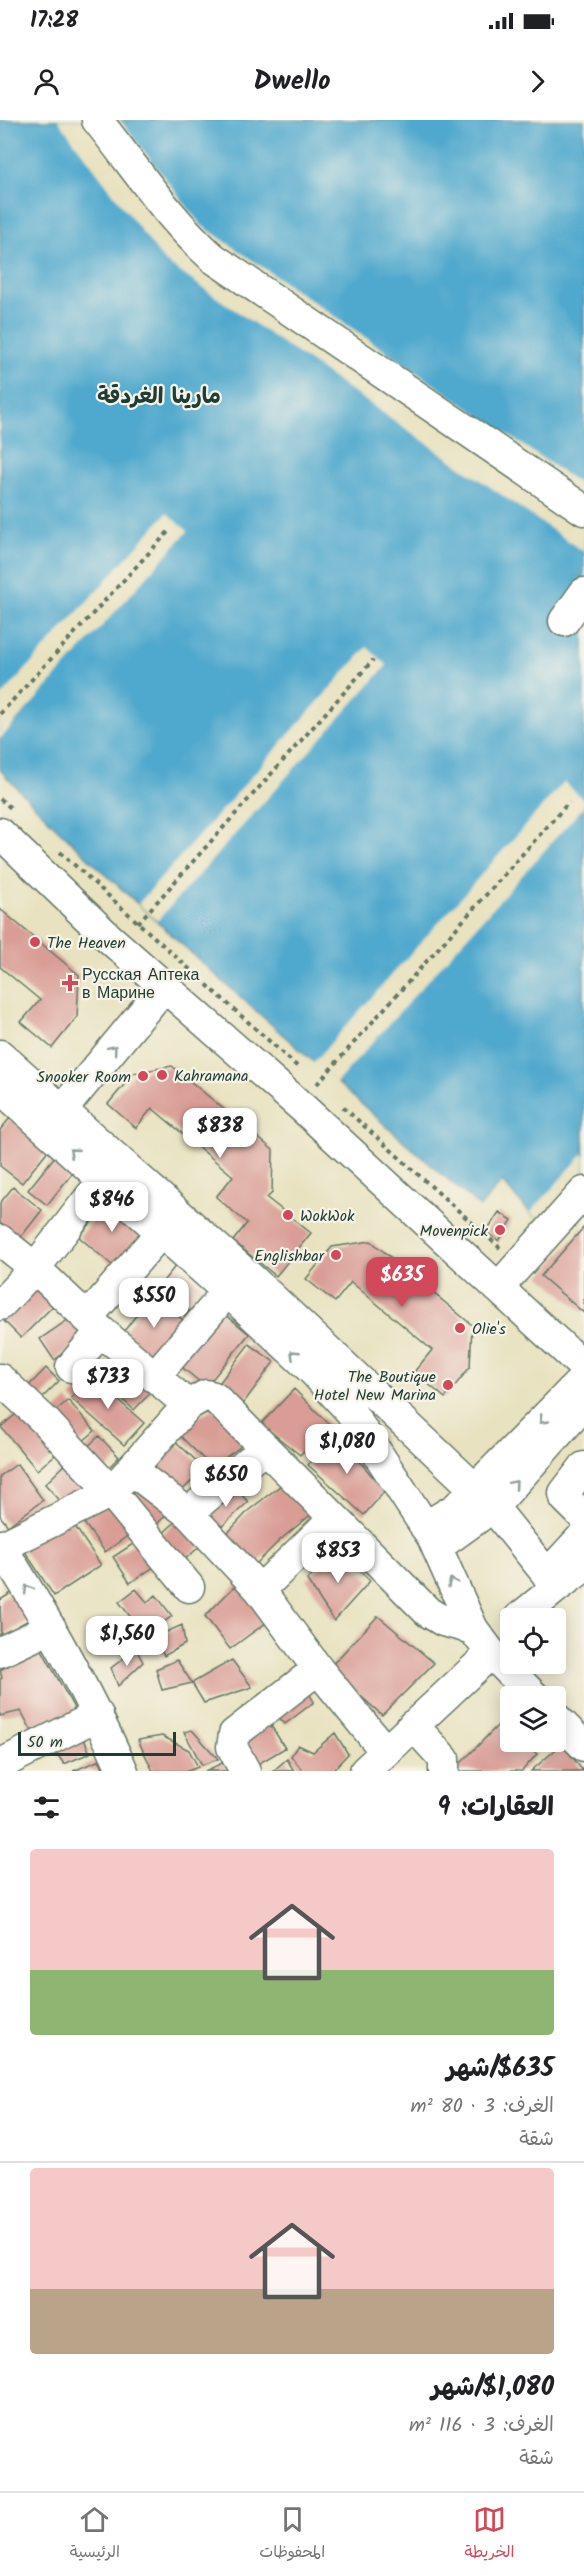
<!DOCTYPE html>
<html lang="ar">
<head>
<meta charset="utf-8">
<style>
  body { margin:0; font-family:Kalam,"Playpen Sans Arabic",sans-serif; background:#f2f2f2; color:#202124; direction:rtl; height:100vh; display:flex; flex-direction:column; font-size:22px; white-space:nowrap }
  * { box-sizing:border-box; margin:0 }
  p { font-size:20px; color:#757577 }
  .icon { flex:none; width:33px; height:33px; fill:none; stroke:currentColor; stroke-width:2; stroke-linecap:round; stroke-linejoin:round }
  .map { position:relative; height:1651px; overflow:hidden; direction:ltr }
  .drawer { display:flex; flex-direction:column; background:#fff; flex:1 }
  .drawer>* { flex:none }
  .fabs { position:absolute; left:500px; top:1488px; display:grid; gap:12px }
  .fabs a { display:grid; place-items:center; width:66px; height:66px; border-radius:6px; background:#fff; box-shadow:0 3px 15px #0003; font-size:30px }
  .scale { position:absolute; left:18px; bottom:15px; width:158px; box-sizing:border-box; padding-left:6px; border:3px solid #1f3d34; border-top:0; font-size:16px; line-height:21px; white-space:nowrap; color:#1f3d34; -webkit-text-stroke:4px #f7f3e8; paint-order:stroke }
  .price { position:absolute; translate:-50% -51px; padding:0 14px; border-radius:12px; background:#fff; color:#222; font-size:20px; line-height:39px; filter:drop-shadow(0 2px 3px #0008) }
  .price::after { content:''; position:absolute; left:50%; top:36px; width:18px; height:14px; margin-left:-9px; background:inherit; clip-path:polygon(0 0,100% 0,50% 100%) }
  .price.current { background:#d1495b; color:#fff }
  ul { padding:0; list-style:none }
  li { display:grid; align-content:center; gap:12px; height:318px; padding:0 30px }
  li+li { border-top:2px solid #e0e0e0 }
  li span { display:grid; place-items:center; height:186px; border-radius:6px; color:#555 }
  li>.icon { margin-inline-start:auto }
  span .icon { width:108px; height:108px; fill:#fffc; stroke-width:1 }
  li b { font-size:26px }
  h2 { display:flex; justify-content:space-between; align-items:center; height:72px; padding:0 30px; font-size:26px }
  .status { display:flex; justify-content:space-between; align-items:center; height:42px; padding:0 30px; background:#fff; direction:ltr }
  .status svg { height:16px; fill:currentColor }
  header { display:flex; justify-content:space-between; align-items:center; height:78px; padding:0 30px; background:#fff; font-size:27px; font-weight:700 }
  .tab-bar { display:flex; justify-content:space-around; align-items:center; height:84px; border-top:2px solid #e0e0e0; background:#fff; font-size:16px; color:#757577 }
  .tab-bar a { display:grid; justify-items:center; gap:3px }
  .tab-bar .current { color:#d1495b }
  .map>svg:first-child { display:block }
  .water { fill:#50a8cd; stroke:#387280; stroke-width:1.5 }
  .pier { fill:#e8e2c0 }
  .building { fill:#d99d95 }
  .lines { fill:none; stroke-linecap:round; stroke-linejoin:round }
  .minor-casing { stroke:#657765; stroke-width:33 }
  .path { stroke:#657765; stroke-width:4; stroke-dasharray:4.5 4.5; stroke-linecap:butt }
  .minor { stroke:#fff; stroke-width:30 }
  .oneway { stroke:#8f9e9a }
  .poi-dot { fill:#d1495b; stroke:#f7f3e8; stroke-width:2 }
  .labels { text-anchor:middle; stroke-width:4.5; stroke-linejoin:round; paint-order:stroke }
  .poi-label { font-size:16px; fill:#1f3d34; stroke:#f7f3e8; text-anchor:start }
  .district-label { font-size:22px; font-weight:bold; fill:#1f3d34; stroke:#f7f3e8 }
</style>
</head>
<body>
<div class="status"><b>17:28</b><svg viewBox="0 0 49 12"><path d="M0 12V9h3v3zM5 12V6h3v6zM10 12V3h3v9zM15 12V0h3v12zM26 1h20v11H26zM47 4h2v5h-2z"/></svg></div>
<header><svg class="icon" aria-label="forward" viewBox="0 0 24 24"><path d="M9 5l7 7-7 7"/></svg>Dwello<svg class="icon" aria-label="person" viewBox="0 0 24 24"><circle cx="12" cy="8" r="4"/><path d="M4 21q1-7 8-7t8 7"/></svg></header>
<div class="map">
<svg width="584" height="1651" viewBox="0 0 584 1651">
  <rect width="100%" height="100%" fill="#f7f3e8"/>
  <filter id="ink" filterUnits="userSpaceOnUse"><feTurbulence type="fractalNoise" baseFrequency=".0167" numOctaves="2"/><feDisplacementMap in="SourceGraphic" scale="12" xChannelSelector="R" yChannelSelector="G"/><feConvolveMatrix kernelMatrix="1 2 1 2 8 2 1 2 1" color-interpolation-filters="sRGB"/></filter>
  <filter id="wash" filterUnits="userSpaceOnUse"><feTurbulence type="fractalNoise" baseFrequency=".008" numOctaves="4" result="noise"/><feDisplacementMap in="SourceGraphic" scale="24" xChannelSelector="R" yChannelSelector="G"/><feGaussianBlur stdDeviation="1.35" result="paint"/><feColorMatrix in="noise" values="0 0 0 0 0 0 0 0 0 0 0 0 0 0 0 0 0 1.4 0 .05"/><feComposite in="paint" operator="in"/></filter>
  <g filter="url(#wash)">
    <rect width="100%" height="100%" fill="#e8e2c0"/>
    <path class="water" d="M 0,0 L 584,0 L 584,1094 L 562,1118 L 530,1093 L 502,1062 L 480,1087 C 382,1003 286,918 190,832 C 125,772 60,714 0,650 Z"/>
    <path class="pier" d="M 58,0 L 120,0 L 201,105 L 584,367 L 584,432 L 164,141 Z
      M 167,393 L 188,411 L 0,619 L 0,578 Z
      M 367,527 L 387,545 L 157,801 L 138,784 Z
      M 564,662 L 584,680 L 584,686 L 336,963 L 313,943 Z
      M 584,1033 L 584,1094 L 562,1118 L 530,1093 Z"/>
    <g id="blocks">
      <path class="building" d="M 0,789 L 79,855 L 77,897 L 52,928 L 21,902 L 40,880 L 0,847 Z
        M 172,946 L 273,1030 L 272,1073 L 267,1078 L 311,1113 L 276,1156 L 233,1121 L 247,1103 L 216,1077 L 233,1056 L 152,988 L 136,1008 L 108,984 L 134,953 Z
        M 10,998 L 49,1029 L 22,1063 L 0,1046 L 0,1010 Z
        M 55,1036 L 74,1051 L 47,1085 L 28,1070 Z
        M 13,1067 L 42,1090 L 17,1122 L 0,1108 L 0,1083 Z
        M 111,1079 L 146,1109 L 113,1146 L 79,1117 Z
        M 499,1092 L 512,1100 L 499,1121 L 486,1112 Z
        M 584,1107 L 584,1193 L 541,1156 Z
        M 371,1121 L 472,1205 L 470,1247 L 445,1278 L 414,1252 L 432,1230 L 351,1162 L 335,1182 L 306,1159 L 332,1127 Z
        M 177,1144 L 211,1174 L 193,1195 L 160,1165 Z
        M 34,1161 L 56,1183 L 21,1218 L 0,1197 Z
        M 151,1176 L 187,1203 L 158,1242 L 121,1215 Z
        M 215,1186 L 249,1214 L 206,1267 L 172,1239 Z
        M 72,1197 L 86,1218 L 54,1240 L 40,1219 Z
        M 249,1224 L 274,1242 L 242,1285 L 217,1266 Z
        M 46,1248 L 59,1261 L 36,1284 L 23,1272 Z
        M 131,1249 L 154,1269 L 134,1290 L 112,1270 Z
        M 91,1256 L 144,1303 L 124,1325 L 71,1278 Z
        M 294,1269 L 329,1304 L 300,1335 L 261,1304 Z
        M 68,1280 L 95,1311 L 76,1327 L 50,1296 Z
        M 24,1287 L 61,1330 L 37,1350 L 1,1307 Z
        M 213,1289 L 248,1321 L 212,1347 L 174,1310 Z
        M 335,1313 L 385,1371 L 364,1395 L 308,1345 Z
        M 99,1316 L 119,1337 L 104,1352 L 83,1331 Z
        M 173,1319 L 205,1349 L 179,1373 L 144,1346 Z
        M 71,1339 L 91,1362 L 65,1386 L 45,1364 Z
        M 17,1344 L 43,1380 L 8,1406 L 0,1396 L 0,1356 Z
        M 138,1355 L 172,1389 L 150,1411 L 116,1377 Z
        M 234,1366 L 248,1382 L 218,1410 L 203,1393 Z
        M 280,1366 L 314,1392 L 280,1420 L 253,1447 L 224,1417 L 249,1390 Z
        M 111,1372 L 137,1409 L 105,1432 L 79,1396 Z
        M 68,1396 L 101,1445 L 54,1476 L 22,1427 Z
        M 182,1396 L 205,1422 L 183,1441 L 161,1415 Z
        M 145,1416 L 161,1442 L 130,1463 L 113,1437 Z
        M 340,1430 L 370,1461 L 334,1501 L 307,1460 Z
        M 239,1462 L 267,1502 L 230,1529 L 205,1496 Z
        M 136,1469 L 147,1482 L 156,1475 L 172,1496 L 145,1516 L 119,1482 Z
        M 16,1470 L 32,1498 L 1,1516 L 0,1480 Z
        M 378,1496 L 434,1543 L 382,1595 L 329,1548 Z
        M 182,1505 L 185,1524 L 164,1536 L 155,1517 Z
        M 41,1528 L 76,1592 L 34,1615 L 21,1591 L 0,1596 L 0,1559 L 2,1558 L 0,1550 Z
        M 136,1529 L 143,1542 L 118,1566 L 111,1548 Z
        M 177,1540 L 192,1563 L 162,1570 L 156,1549 Z
        M 232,1540 L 252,1567 L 204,1583 L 192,1563 Z
        M 296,1550 L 314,1582 L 285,1604 L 261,1577 Z
        M 270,1604 L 285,1628 L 258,1644 L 243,1623 Z
        M 499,1604 L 510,1613 L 510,1622 L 521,1622 L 537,1634 L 522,1651 L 458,1651 L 456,1648 Z
        M 192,1610 L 218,1639 L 202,1645 L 184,1612 Z
        M 335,1613 L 348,1634 L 332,1651 L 303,1651 L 291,1636 L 298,1625 L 313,1632 Z
        M 162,1616 L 189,1630 L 198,1647 L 188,1651 L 153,1651 L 138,1620 Z
        M 83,1617 L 90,1633 L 64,1644 L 55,1631 Z
        M 562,1624 L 583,1651 L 531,1651 Z
        M 287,1639 L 294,1651 L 273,1651 Z
        M 100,1640 L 104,1651 L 73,1651 Z
        M 222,1643 L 236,1651 L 205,1651 Z"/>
    </g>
  </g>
  <g filter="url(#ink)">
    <use href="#blocks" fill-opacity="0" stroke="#657765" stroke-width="1.5"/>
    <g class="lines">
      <defs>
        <path id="minor" d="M 97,0 C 135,47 167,97 213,138 L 584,390
          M 564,501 L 584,473
          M 0,713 L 109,818 L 304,989 L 584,1247
          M 0,935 L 253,1160 L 475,1369 L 493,1387 L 557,1467 L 519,1498
          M 0,968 L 226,1170 L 314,1252 L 350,1291 L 432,1417 L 473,1509 L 491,1533 L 534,1576
          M 62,990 L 164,867
          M 0,1120 L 35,1148 L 101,1211 L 188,1285
          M 498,1168 L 584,1072
          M 0,1185 L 35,1148 L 104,1059
          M 87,1198 L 162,1111
          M 71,1247 L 101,1211
          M 154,1257 L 215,1186 L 226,1170
          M 0,1259 L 44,1300 L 111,1372 L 189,1467
          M 134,1347 L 138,1355 L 188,1393 L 260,1470 L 318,1549 L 385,1631
          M 584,1347 L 564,1373 L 565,1378 L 584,1397
          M 188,1393 L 265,1328
          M 425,1407 L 456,1388 L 584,1258
          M 0,1425 C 46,1497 88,1572 123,1651
          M 1,1427 L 111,1372 L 188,1285 L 206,1275 L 214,1277 L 428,1492 L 443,1501 L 473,1509
          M 437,1427 L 493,1387 L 578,1291
          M 547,1455 L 584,1415
          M 557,1467 L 584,1447
          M 260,1470 L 334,1398
          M 0,1532 L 51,1508
          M 555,1597 L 584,1626
          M 413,1605 L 444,1639 L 444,1651
          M 5,1642 L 98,1595
          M 245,1651 L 232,1627 L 234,1614 L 318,1549
          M 365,1651 L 491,1533"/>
      </defs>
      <use href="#minor" class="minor-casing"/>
      <path class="path" d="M 0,594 L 170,410
        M 0,679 L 12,689
        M 60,732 L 299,948
        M 138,803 L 373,540
        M 317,964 L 569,682
        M 343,987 L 500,1128"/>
      <use href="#minor" class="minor"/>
    </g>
    <defs><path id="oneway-chevron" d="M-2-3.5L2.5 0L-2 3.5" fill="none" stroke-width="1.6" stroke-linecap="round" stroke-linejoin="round" transform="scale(1.5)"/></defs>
    <g class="oneway">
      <use href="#oneway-chevron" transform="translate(113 929) rotate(-50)"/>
      <use href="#oneway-chevron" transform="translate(73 1032) rotate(-139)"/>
      <use href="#oneway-chevron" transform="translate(294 1234) rotate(-137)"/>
      <use href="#oneway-chevron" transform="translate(543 1300) rotate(134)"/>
      <use href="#oneway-chevron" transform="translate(514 1364) rotate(-49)"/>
      <use href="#oneway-chevron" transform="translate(452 1462) rotate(-115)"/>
      <use href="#oneway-chevron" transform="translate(28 1469) rotate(-122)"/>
    </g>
  </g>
  <g class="poi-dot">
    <circle cx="35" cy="822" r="6"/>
    <path d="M67 854h6v6h6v6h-6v6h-6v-6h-6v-6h6z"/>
    <circle cx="162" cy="955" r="6"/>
    <circle cx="143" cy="956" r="6"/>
    <circle cx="288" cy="1095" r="6"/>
    <circle cx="500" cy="1110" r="6"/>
    <circle cx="336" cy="1135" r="6"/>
    <circle cx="460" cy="1208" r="6"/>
    <circle cx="448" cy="1265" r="6"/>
  </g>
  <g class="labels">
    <g class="poi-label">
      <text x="47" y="828">The Heaven</text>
      <text x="82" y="860">Русская Аптека<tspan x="82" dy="18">в Марине</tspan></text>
      <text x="174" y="961">Kahramana</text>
      <text x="131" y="962" text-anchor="end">Snooker Room</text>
      <text x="300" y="1101">WokWok</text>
      <text x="488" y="1116" text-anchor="end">Movenpick</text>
      <text x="324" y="1141" text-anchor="end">Englishbar</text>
      <text x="472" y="1214">Olie's</text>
      <text x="436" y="1262" text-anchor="end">The Boutique<tspan x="436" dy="18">Hotel New Marina</tspan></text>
    </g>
    <g class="district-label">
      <text x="159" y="283">مارينا الغردقة</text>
    </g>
  </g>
</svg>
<div class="fabs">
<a><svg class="icon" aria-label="locate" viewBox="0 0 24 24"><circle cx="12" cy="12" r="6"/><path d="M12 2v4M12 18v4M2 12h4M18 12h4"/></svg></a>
<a><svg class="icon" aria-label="layers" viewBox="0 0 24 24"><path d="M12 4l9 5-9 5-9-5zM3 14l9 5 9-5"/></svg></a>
</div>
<div class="scale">50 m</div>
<b class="price" style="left:220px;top:1039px">$838</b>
<b class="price" style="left:112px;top:1113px">$846</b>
<b class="price current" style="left:402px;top:1188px">$635</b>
<b class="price" style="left:154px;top:1209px">$550</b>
<b class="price" style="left:108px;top:1290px">$733</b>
<b class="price" style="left:347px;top:1355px">$1,080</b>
<b class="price" style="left:226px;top:1388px">$650</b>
<b class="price" style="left:338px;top:1464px">$853</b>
<b class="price" style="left:127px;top:1547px">$1,560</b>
</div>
<section class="drawer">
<h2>العقارات: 9<svg class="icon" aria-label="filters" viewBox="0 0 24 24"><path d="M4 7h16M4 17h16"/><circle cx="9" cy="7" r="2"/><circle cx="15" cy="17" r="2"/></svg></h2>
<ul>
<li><span style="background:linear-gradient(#f6c9c9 65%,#8fb573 0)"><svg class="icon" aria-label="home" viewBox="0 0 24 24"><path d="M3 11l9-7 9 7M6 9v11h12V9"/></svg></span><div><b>$635/شهر</b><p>الغرف: 3 · 80 m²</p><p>شقة</p></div></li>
<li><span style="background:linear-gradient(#f6c9c9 65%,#b9a48a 0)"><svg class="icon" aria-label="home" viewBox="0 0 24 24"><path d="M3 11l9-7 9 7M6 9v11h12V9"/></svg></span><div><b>$1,080/شهر</b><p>الغرف: 3 · 116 m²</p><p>شقة</p></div></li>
</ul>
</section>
<nav class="tab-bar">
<a class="current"><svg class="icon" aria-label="map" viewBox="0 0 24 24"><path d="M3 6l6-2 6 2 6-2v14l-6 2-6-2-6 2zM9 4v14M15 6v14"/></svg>الخريطة</a>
<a><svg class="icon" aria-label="saved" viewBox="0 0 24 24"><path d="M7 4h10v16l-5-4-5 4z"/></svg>المحفوظات</a>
<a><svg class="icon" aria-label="home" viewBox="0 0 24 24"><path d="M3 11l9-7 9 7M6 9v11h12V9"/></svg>الرئيسية</a>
</nav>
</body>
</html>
